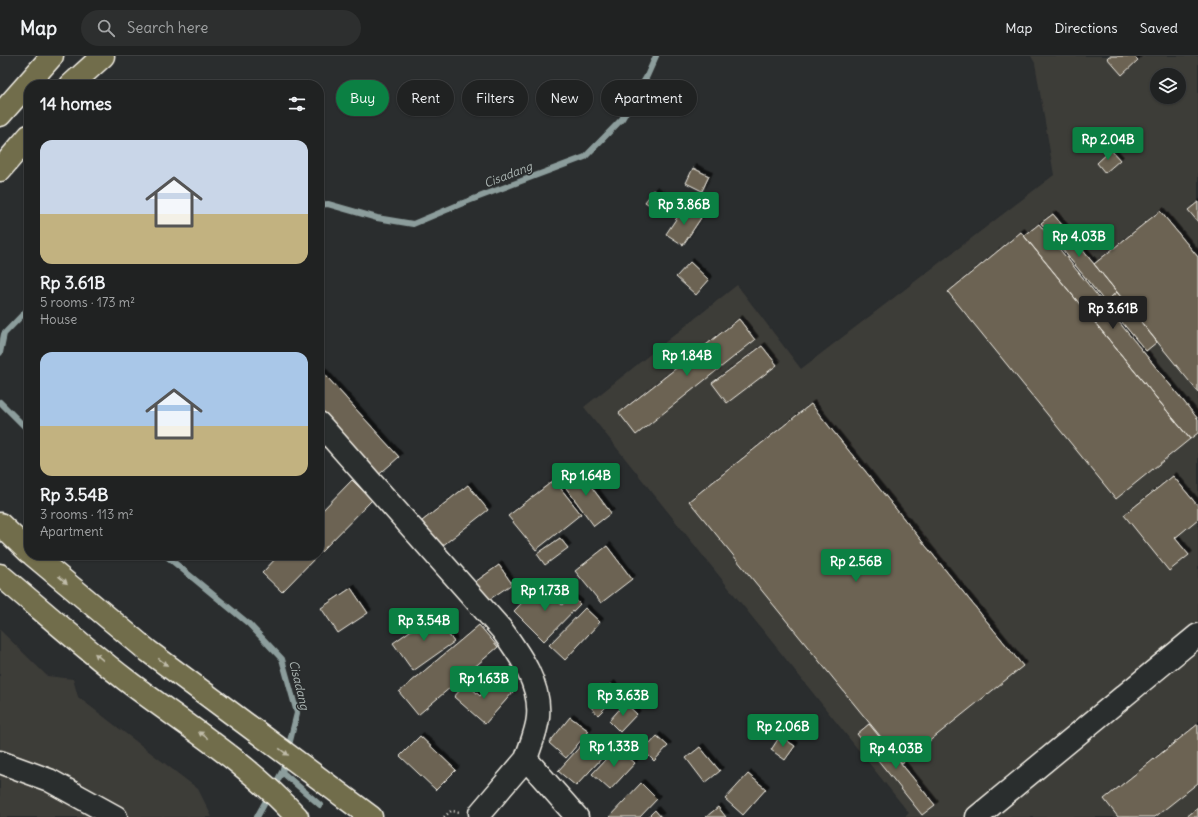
<!DOCTYPE html>
<html lang="en">
<head>
<meta charset="utf-8">
<style>
  body { margin:0; font-family:Delius,sans-serif; background:#2d2f2f; color:#f1f3f6; height:100vh; display:flex; flex-direction:column; font-size:15px; white-space:nowrap }
  * { box-sizing:border-box; margin:0 }
  p { font-size:13px; color:#a2a4a5 }
  .icon { flex:none; width:22px; height:22px; fill:none; stroke:currentColor; stroke-width:2; stroke-linecap:round; stroke-linejoin:round }
  .map { position:relative; flex:1; overflow:hidden }
  .drawer { position:absolute; left:24px; top:24px; width:300px; height:480px; display:flex; flex-direction:column; background:#202222; border-radius:16px; box-shadow:0 1px 3px #0004,0 0 0 1px #3d3f40 }
  .drawer>* { flex:none }
  .top-card { position:absolute; left:336px; top:24px; width:380px; height:36px; display:flex; gap:8px }
  .controls { position:absolute; left:1150px; top:12px; display:grid; gap:8px }
  .controls a { display:grid; place-items:center; width:36px; height:36px; border-radius:50%; background:#202222; box-shadow:0 1px 3px #0004,0 0 0 1px #3d3f40; font-size:20px }
  .price { position:absolute; translate:-50% -34px; padding:0 9px; border-radius:4px; background:#0b8043; color:#fff; font-size:13px; line-height:26px; filter:drop-shadow(0 1px 2px #0008) }
  .price::after { content:''; position:absolute; left:50%; top:24px; width:12px; height:9px; margin-left:-6px; background:inherit; clip-path:polygon(0 0,100% 0,50% 100%) }
  .price.current { background:#222; color:#fff }
  ul { padding:0; list-style:none }
  li { display:grid; align-content:center; gap:8px; height:212px; padding:0 16px }
  li span { display:grid; place-items:center; height:124px; border-radius:12px; color:#555 }
  li>.icon { margin-inline-start:auto }
  span .icon { width:72px; height:72px; fill:#fffc; stroke-width:1 }
  li b { font-size:17px }
  h2 { display:flex; justify-content:space-between; align-items:center; height:48px; padding:0 16px; font-size:17px }
  .tag { padding:0 14px; border-radius:18px; background:#202222; box-shadow:0 1px 3px #0004,0 0 0 1px #3d3f40; font-size:14px; line-height:36px }
  .tag.current { background:#0b8043; color:#fff }
  header { display:flex; align-items:center; gap:24px; box-sizing:border-box; height:56px; padding:0 20px; background:#202222; border-bottom:1px solid #3d3f40 }
  header strong { font-size:19px }
  nav { display:flex; gap:22px; margin-inline-start:auto; font-size:14px }
  .search { width:280px; height:36px; background:#2d2f2f; display:flex; align-items:center; gap:10px; box-sizing:border-box; padding:0 14px; border-radius:22px; color:#a2a4a5; font-size:15px }
  .map>svg:first-child { display:block }
  .built { fill:#3e3d39; fill-rule:evenodd }
  .lines { fill:none; stroke-linecap:round; stroke-linejoin:round }
  .stream { stroke:#8c9d9c; stroke-width:6 }
  .building { fill:#6c6353; stroke:#f4f1e8; filter:url(#shadow) }
  .minor-casing { stroke:#f4f1e8; stroke-width:25 }
  .major-casing { stroke:#f4f1e8; stroke-width:25 }
  .highway-casing { stroke:#f4f1e8; stroke-width:25 }
  .path { stroke:#f4f1e8; stroke-width:2.5; stroke-dasharray:1 3; stroke-linecap:butt }
  .minor { stroke:#2a2d2e; stroke-width:22 }
  .major { stroke:#716d4b; stroke-width:22 }
  .highway { stroke:#716d4b; stroke-width:22 }
  .oneway { fill:#c0bca9 }
  .labels { text-anchor:middle; stroke-width:3; stroke-linejoin:round; paint-order:stroke }
  .water-label { font-size:12px; font-style:italic; fill:#afb9b6; stroke:#2a2d2e }
</style>
</head>
<body>
<header>
<strong>Map</strong>
<div class="search"><svg class="icon" aria-label="search" viewBox="0 0 24 24"><circle cx="10" cy="10" r="6"/><path d="M15 15l6 6"/></svg>Search here</div>
<nav><a>Map</a><a>Directions</a><a>Saved</a></nav>
</header>
<div class="map">
<svg width="1198" height="761" viewBox="0 0 1198 761">
  <defs>
    <filter id="shadow"><feDropShadow dx="3.5" dy="-3.5" stdDeviation="0" flood-color="#0009"/></filter>
  </defs>
  <rect width="100%" height="100%" fill="#2a2d2e"/>
  <filter id="ink" filterUnits="userSpaceOnUse"><feTurbulence type="fractalNoise" baseFrequency=".025" numOctaves="2"/><feDisplacementMap in="SourceGraphic" scale="8" xChannelSelector="R" yChannelSelector="G"/><feConvolveMatrix kernelMatrix="1 2 1 2 8 2 1 2 1" color-interpolation-filters="sRGB"/></filter>
  <g filter="url(#ink)">
    <path class="built" d="M 1031,0 L 1198,0 L 1198,761 L 905,761 L 909,757 L 584,351 L 737,229 L 801,313 L 1054,119 L 1035,7 ZM 1157,19 L 1179,19 L 1179,41 L 1157,41 Z
      M 0,574 L 47,620 L 73,623 L 78,641 L 198,733 L 212,761 L 0,761 Z"/>
    <g class="lines">
      <path class="stream" d="M 319,149 L 328,148 L 377,162 L 413,168 L 463,147 L 585,101 L 622,63 L 647,20 L 656,0
        M 0,297 L 4,278 L 29,252
        M 0,346 L 29,375
        M 165,499 L 249,568 L 282,603 L 297,657 L 288,693
        M 282,716 L 320,749
        M 257,761 L 282,716 L 286,702"/>
    </g>
    <path class="building" d="M 1109,0 L 1134,0 L 1138,4 L 1122,19 L 1107,2 Z
      M 1111,94 L 1120,104 L 1105,117 L 1097,107 Z
      M 693,112 L 709,120 L 702,135 L 686,127 Z
      M 654,134 L 666,143 L 657,154 L 645,146 Z
      M 1198,146 L 1198,166 L 1188,154 Z
      M 684,151 L 701,162 L 683,189 L 666,178 Z
      M 1160,155 L 1198,201 L 1198,336 L 1094,208 Z
      M 1053,158 L 1117,236 L 1105,246 L 1041,167 Z
      M 1039,168 L 1198,363 L 1198,377 L 1190,383 L 1024,180 Z
      M 1021,176 L 1190,383 L 1116,443 L 948,236 Z
      M 690,206 L 709,224 L 696,239 L 676,221 Z
      M 1117,236 L 1157,286 L 1146,295 L 1105,246 Z
      M 739,263 L 755,284 L 636,379 L 619,357 Z
      M 762,290 L 777,309 L 727,347 L 712,327 Z
      M 319,312 L 399,401 L 375,422 L 319,361 Z
      M 811,348 L 1023,610 L 902,707 L 689,445 Z
      M 578,413 L 611,457 L 594,470 L 561,425 Z
      M 1173,420 L 1198,450 L 1198,463 L 1175,482 L 1189,499 L 1169,515 L 1124,459 Z
      M 352,424 L 372,444 L 319,498 L 319,458 Z
      M 554,424 L 581,458 L 536,494 L 508,460 Z
      M 468,429 L 488,454 L 437,494 L 417,469 Z
      M 560,482 L 568,492 L 545,509 L 537,498 Z
      M 607,490 L 632,523 L 601,547 L 575,515 Z
      M 279,499 L 318,499 L 282,536 L 262,517 Z
      M 499,509 L 512,528 L 487,545 L 475,526 Z
      M 540,528 L 562,549 L 571,540 L 580,548 L 544,585 L 514,555 Z
      M 351,532 L 368,557 L 338,577 L 321,552 Z
      M 585,552 L 600,566 L 565,604 L 549,589 Z
      M 434,558 L 454,586 L 413,615 L 393,587 Z
      M 479,569 L 498,591 L 418,659 L 399,636 Z
      M 496,622 L 513,636 L 485,668 L 454,641 L 466,627 L 480,640 Z
      M 611,628 L 620,637 L 598,659 L 589,649 Z
      M 625,647 L 637,658 L 620,676 L 609,665 Z
      M 570,661 L 589,675 L 566,702 L 549,687 Z
      M 869,668 L 935,749 L 922,759 L 857,678 Z
      M 1198,668 L 1198,727 L 1155,761 L 1118,761 L 1104,743 Z
      M 420,680 L 456,714 L 436,734 L 400,700 Z
      M 657,680 L 668,690 L 654,705 L 644,695 Z
      M 780,680 L 795,690 L 785,704 L 771,694 Z
      M 585,685 L 603,701 L 576,730 L 558,715 Z
      M 617,691 L 635,707 L 610,734 L 592,718 Z
      M 700,691 L 720,715 L 705,727 L 686,702 Z
      M 748,718 L 766,733 L 743,759 L 725,743 Z
      M 641,727 L 657,743 L 640,761 L 609,761 Z
      M 718,751 L 726,761 L 706,761 Z
      M 1198,752 L 1198,761 L 1186,761 Z
      M 655,754 L 661,761 L 648,761 Z"/>
    <g class="lines">
      <defs>
        <path id="minor" d="M 319,367 L 502,574 C 520,599 541,628 538,661 C 537,675 530,690 526,703 L 577,761
          M 0,706 L 49,724 L 116,761
          M 480,757 L 526,703
          M 977,761 L 1198,579"/>
        <path id="major" d="M 0,468 L 29,496
          M 33,499 L 148,595 L 371,761
          M 0,519 C 42,554 83,591 126,624 C 185,669 247,706 297,761"/>
        <path id="highway" d="M 71,29 L 103,0
          M 0,59 L 52,0
          M 0,114 L 29,80"/>
      </defs>
      <use href="#minor" class="minor-casing"/>
      <use href="#major" class="major-casing"/>
      <use href="#highway" class="highway-casing"/>
      <path class="path" d="M 444,761 L 451,755 L 460,756"/>
      <use href="#minor" class="minor"/>
      <use href="#major" class="major"/>
      <use href="#highway" class="highway"/>
    </g>
    <defs><path id="oneway-solid" d="M-6-.8H1V-3.2L6.5 0L1 3.2V.8H-6Z"/></defs>
    <g class="oneway">
      <use href="#oneway-solid" transform="translate(63 524) rotate(40)"/>
      <use href="#oneway-solid" transform="translate(99 601) rotate(-140)"/>
      <use href="#oneway-solid" transform="translate(163 606) rotate(37)"/>
      <use href="#oneway-solid" transform="translate(203 679) rotate(-144)"/>
      <use href="#oneway-solid" transform="translate(284 696) rotate(36)"/>
    </g>
  </g>
  <g class="labels">
    <g class="water-label">
      <text transform="translate(508 119) rotate(-21)" y="4">Cisadang</text>
      <text transform="translate(299 629) rotate(76)" y="4">Cisadang</text>
    </g>
  </g>
</svg>
<div class="controls">
<a><svg class="icon" aria-label="layers" viewBox="0 0 24 24"><path d="M12 4l9 5-9 5-9-5zM3 14l9 5 9-5"/></svg></a>
</div>
<b class="price" style="left:1108px;top:105px">Rp 2.04B</b>
<b class="price" style="left:684px;top:170px">Rp 3.86B</b>
<b class="price" style="left:1079px;top:202px">Rp 4.03B</b>
<b class="price current" style="left:1113px;top:274px">Rp 3.61B</b>
<b class="price" style="left:687px;top:321px">Rp 1.84B</b>
<b class="price" style="left:586px;top:441px">Rp 1.64B</b>
<b class="price" style="left:856px;top:527px">Rp 2.56B</b>
<b class="price" style="left:545px;top:556px">Rp 1.73B</b>
<b class="price" style="left:424px;top:586px">Rp 3.54B</b>
<b class="price" style="left:484px;top:644px">Rp 1.63B</b>
<b class="price" style="left:623px;top:661px">Rp 3.63B</b>
<b class="price" style="left:783px;top:692px">Rp 2.06B</b>
<b class="price" style="left:614px;top:712px">Rp 1.33B</b>
<b class="price" style="left:896px;top:714px">Rp 4.03B</b>
<div class="top-card">
<a class="tag current">Buy</a>
<a class="tag">Rent</a>
<a class="tag">Filters</a>
<a class="tag">New</a>
<a class="tag">Apartment</a>
</div>
<section class="drawer">
<h2>14 homes<svg class="icon" aria-label="filters" viewBox="0 0 24 24"><path d="M4 7h16M4 17h16"/><circle cx="9" cy="7" r="2"/><circle cx="15" cy="17" r="2"/></svg></h2>
<ul>
<li><span style="background:linear-gradient(#c9d6e8 60%,#c2b280 0)"><svg class="icon" aria-label="home" viewBox="0 0 24 24"><path d="M3 11l9-7 9 7M6 9v11h12V9"/></svg></span><div><b>Rp 3.61B</b><p>5 rooms · 173 m²</p><p>House</p></div></li>
<li><span style="background:linear-gradient(#a9c7e8 60%,#c2b280 0)"><svg class="icon" aria-label="home" viewBox="0 0 24 24"><path d="M3 11l9-7 9 7M6 9v11h12V9"/></svg></span><div><b>Rp 3.54B</b><p>3 rooms · 113 m²</p><p>Apartment</p></div></li>
</ul>
</section>
</div>
</body>
</html>
